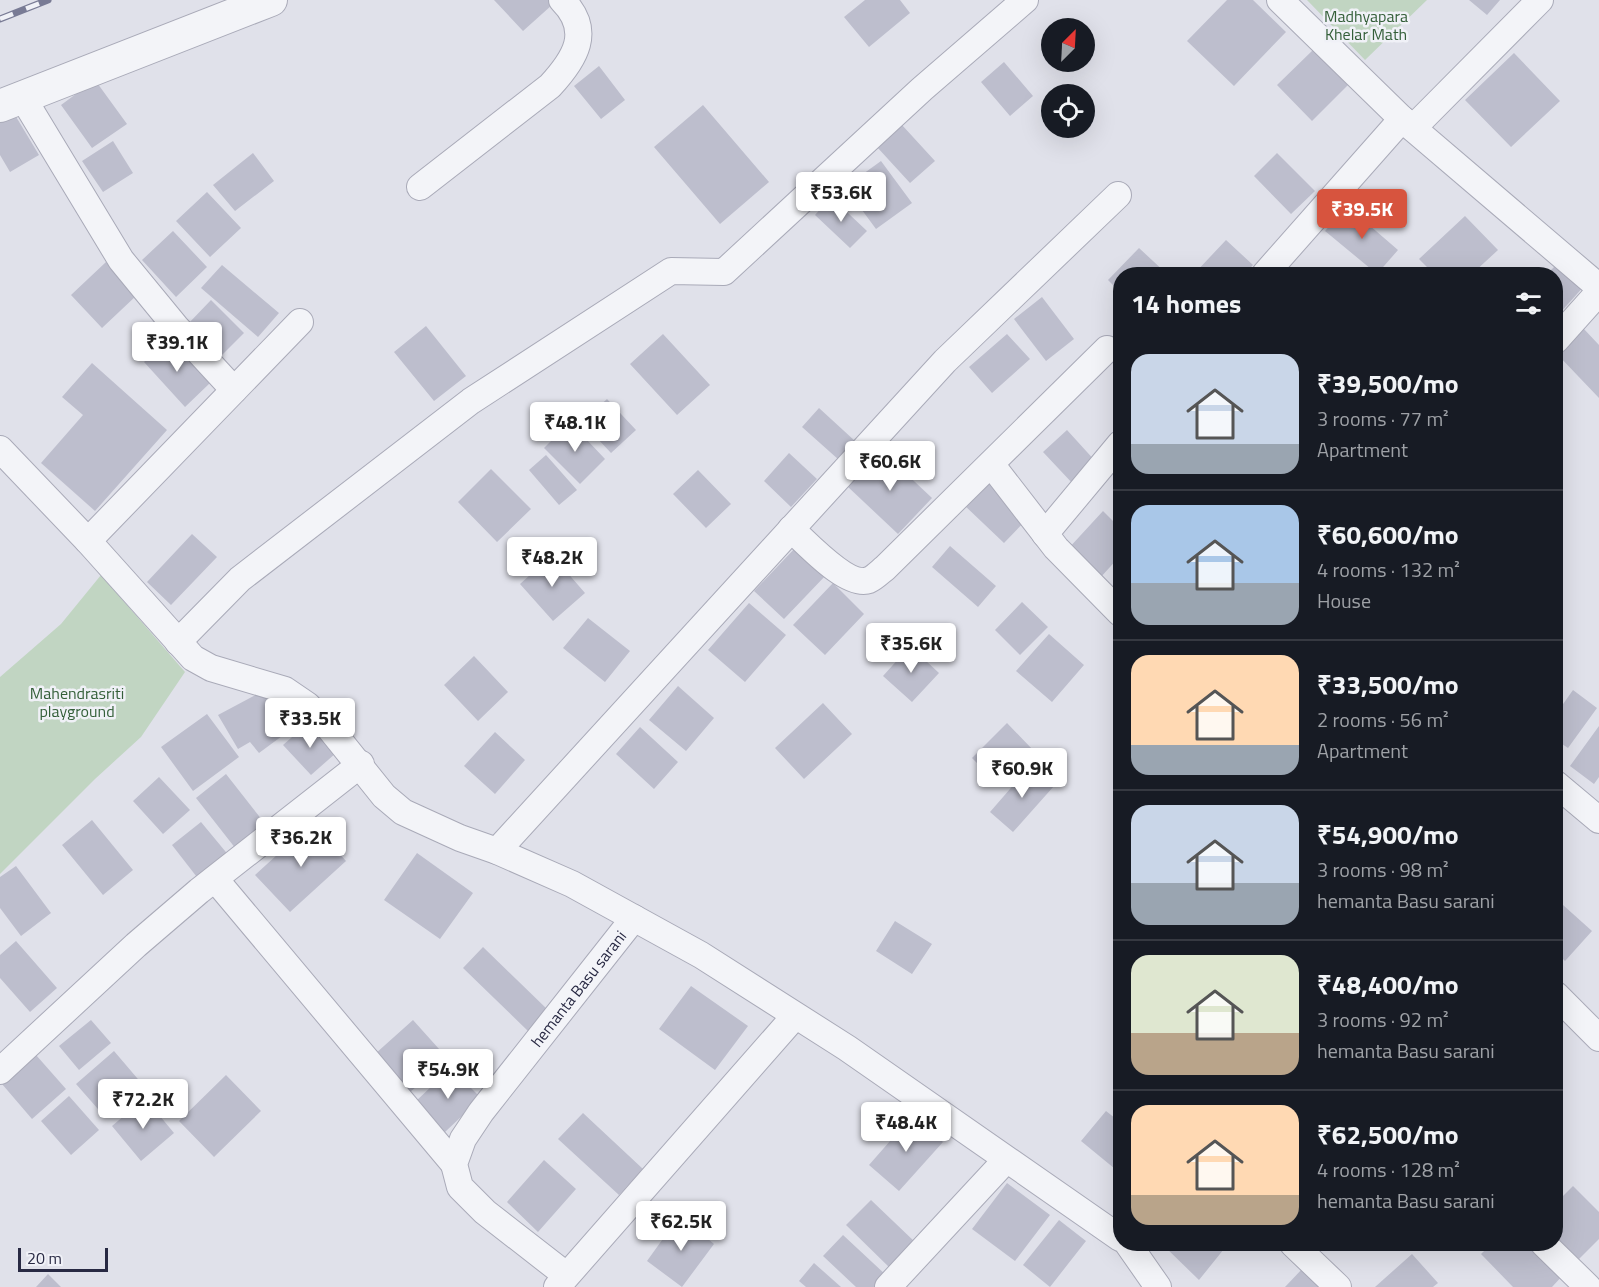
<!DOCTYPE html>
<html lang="en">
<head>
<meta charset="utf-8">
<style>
  body { margin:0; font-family:"Titillium Web",sans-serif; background:#20242c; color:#f1f3f6; height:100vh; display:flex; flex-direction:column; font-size:22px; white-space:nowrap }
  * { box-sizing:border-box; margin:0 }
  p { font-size:20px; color:#9ea1a6 }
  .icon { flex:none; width:33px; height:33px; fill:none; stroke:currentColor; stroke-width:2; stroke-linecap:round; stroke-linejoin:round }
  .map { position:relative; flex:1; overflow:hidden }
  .drawer { position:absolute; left:1113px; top:267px; width:450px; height:984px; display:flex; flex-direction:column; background:#171b24; border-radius:24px; box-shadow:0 6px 24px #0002 }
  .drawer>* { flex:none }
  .needle { width:39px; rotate:24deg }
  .buttons { position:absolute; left:1041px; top:18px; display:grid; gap:12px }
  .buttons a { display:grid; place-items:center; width:54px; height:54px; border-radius:50%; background:#171b24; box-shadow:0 6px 24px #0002; font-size:30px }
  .scale { position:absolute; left:18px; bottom:15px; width:90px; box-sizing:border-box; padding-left:6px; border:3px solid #282943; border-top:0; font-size:16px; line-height:21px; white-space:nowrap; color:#282943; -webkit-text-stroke:4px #f0f1f7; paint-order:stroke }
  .price { position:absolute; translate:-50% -51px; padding:0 14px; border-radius:6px; background:#fff; color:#222; font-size:20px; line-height:39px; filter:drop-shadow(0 2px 3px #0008) }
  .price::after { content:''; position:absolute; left:50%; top:36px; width:18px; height:14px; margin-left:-9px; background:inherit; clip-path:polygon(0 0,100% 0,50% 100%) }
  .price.active { background:#d7543e; color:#fff }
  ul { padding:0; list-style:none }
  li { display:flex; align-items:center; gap:18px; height:150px; padding:0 18px }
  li+li { border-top:2px solid #363941 }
  li span { display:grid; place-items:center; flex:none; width:168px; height:120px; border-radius:18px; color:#555 }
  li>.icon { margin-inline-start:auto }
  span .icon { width:72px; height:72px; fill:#fffc; stroke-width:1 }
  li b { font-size:26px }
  h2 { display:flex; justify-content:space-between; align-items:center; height:72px; padding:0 18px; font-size:26px }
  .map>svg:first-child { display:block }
  .green { fill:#c1d5c2 }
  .building { fill:#bdbecd }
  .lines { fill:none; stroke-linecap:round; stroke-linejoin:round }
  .minor-casing { stroke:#a9aab8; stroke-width:28 }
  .tertiary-casing { stroke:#a9aab8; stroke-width:34 }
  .minor { stroke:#f3f4f8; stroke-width:26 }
  .tertiary { stroke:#f3f4f8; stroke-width:32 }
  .rail-casing { stroke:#797b95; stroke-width:7 }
  .rail { stroke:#f0f1f7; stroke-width:4.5; stroke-dasharray:14; stroke-linecap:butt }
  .labels { text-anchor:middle; stroke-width:5; stroke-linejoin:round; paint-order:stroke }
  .park-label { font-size:16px; fill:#345f39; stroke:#f0f1f7 }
  .street-label { font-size:16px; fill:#282943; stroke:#f0f1f7 }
</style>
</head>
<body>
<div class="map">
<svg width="1599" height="1287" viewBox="0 0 1599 1287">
  <rect width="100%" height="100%" fill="#e0e1ea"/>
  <path class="green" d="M 1307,0 L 1427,0 L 1365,60 Z
    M 101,575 L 185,672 L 141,737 L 95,779 L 0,874 L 0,677 L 61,624 Z"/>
  <path class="building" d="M 494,0 L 548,0 L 552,5 L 523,31 Z
    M 865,0 L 900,0 L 910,13 L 869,47 L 844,17 Z
    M 1227,0 L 1253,0 L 1286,32 L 1234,86 L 1187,41 Z
    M 1469,0 L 1500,0 L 1487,15 Z
    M 1314,49 L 1349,84 L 1312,121 L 1277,85 Z
    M 1514,53 L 1560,101 L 1511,147 L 1465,100 Z
    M 1004,62 L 1033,96 L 1010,116 L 981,82 Z
    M 599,66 L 625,100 L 601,119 L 574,86 Z
    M 95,80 L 127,124 L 92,148 L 61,105 Z
    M 703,105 L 769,182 L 720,224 L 654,147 Z
    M 15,115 L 39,155 L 10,172 L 0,155 L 0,123 Z
    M 902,125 L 935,161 L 910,183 L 877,147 Z
    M 113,141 L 133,173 L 103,192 L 82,161 Z
    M 253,153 L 274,181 L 235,211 L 213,185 Z
    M 1277,153 L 1315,191 L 1291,214 L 1254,176 Z
    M 881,161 L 912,203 L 876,229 L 845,187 Z
    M 207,192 L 241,228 L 210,257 L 176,221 Z
    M 831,197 L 867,231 L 850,248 L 815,215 Z
    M 1347,206 L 1398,250 L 1377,274 L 1325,231 Z
    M 1465,216 L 1498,250 L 1472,274 L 1434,274 L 1419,259 Z
    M 173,231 L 207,267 L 176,297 L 142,260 Z
    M 1226,240 L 1253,265 L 1244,274 L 1194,274 Z
    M 1139,248 L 1167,274 L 1120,274 L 1120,292 L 1108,280 Z
    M 1561,260 L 1586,284 L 1558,315 L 1556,313 L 1556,274 L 1547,274 Z
    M 106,262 L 137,295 L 102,328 L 71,295 Z
    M 222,265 L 279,313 L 258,337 L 201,288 Z
    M 1042,297 L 1074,339 L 1046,361 L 1014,319 Z
    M 211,300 L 244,333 L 220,357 L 187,325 Z
    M 426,326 L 466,376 L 434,401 L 394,352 Z
    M 1583,328 L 1599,345 L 1599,398 L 1557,354 Z
    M 663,334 L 710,385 L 677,415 L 630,364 Z
    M 1007,334 L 1030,359 L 992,393 L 969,367 Z
    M 169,339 L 210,383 L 185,407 L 144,362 Z
    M 92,363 L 167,430 L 95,511 L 41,463 L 83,415 L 62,397 Z
    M 607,399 L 636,430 L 611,453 L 582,422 Z
    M 819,408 L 855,441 L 839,460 L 802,427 Z
    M 570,422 L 605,459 L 580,484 L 544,448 Z
    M 1067,430 L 1097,463 L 1074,485 L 1043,452 Z
    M 881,450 L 932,498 L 898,534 L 847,486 Z
    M 789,453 L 817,479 L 791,507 L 764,481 Z
    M 546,455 L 577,490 L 559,505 L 529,470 Z
    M 491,469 L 531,509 L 497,542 L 458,502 Z
    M 698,470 L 731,504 L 706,528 L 673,494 Z
    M 987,480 L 1027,519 L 1004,543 L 963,504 Z
    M 1103,511 L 1120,528 L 1120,556 L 1100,578 L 1068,549 Z
    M 192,534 L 217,557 L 171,605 L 147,582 Z
    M 797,546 L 827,574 L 784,619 L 754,591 Z
    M 950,546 L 996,586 L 978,607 L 932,567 Z
    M 552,555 L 585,593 L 553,621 L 520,584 Z
    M 833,583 L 864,614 L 825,655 L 793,625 Z
    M 1022,602 L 1048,627 L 1020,655 L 995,630 Z
    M 749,603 L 786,635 L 745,682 L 708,650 Z
    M 588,618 L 630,651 L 605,682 L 563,648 Z
    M 1049,634 L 1084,665 L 1052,702 L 1016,671 Z
    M 910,646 L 939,673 L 912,702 L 883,676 Z
    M 474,656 L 508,692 L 478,721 L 444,685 Z
    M 678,686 L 714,718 L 686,751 L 649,720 Z
    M 267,689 L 297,725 L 259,753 L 250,742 L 238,749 L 218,715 Z
    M 1573,690 L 1597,708 L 1568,748 L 1556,740 L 1556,714 Z
    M 823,703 L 852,734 L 804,779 L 775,748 Z
    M 207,714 L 239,757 L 193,791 L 161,747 Z
    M 308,723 L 336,753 L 311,775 L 283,745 Z
    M 1007,723 L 1033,750 L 998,784 L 972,758 Z
    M 1599,726 L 1599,777 L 1594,784 L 1570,766 Z
    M 640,727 L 678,762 L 654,789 L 616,754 Z
    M 495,732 L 525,760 L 495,794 L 464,766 Z
    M 1030,766 L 1054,786 L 1013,832 L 990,812 Z
    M 226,774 L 266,825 L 236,849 L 196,798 Z
    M 159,777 L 190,810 L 163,834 L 133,801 Z
    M 92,820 L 133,870 L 103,895 L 62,845 Z
    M 201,822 L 230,857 L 200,881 L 172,845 Z
    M 312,823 L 346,861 L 290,912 L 255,875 Z
    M 417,853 L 473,893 L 440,939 L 384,900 Z
    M 16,866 L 51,913 L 21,936 L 0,908 L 0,877 Z
    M 1563,905 L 1592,931 L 1565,961 L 1556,952 L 1556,913 Z
    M 895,921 L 932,944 L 912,974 L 876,951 Z
    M 16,941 L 57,988 L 30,1012 L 0,978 L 0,955 Z
    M 483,947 L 548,1010 L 528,1031 L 463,968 Z
    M 691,986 L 748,1026 L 715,1070 L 659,1029 Z
    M 91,1020 L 111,1043 L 79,1070 L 59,1046 Z
    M 413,1020 L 448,1059 L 409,1093 L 375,1054 Z
    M 114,1051 L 143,1085 L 105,1117 L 76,1084 Z
    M 36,1055 L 66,1089 L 32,1119 L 2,1084 Z
    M 451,1068 L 481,1098 L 445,1132 L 415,1102 Z
    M 226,1075 L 261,1111 L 214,1157 L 179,1121 Z
    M 69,1096 L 99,1130 L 71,1155 L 41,1121 Z
    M 145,1098 L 174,1133 L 141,1161 L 112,1126 Z
    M 1106,1111 L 1120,1122 L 1120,1173 L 1081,1141 Z
    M 583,1113 L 643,1169 L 619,1195 L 558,1139 Z
    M 912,1116 L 943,1142 L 899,1191 L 869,1165 Z
    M 544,1160 L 576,1189 L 538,1232 L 507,1202 Z
    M 1007,1183 L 1050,1215 L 1015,1261 L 972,1229 Z
    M 1573,1186 L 1599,1212 L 1599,1239 L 1579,1259 L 1556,1237 L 1556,1203 Z
    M 871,1200 L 916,1243 L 891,1269 L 846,1225 Z
    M 680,1215 L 714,1244 L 682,1287 L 647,1261 Z
    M 1059,1220 L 1086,1241 L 1050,1287 L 1023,1265 Z
    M 843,1235 L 887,1276 L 877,1287 L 856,1287 L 823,1256 Z
    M 1162,1244 L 1228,1244 L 1199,1280 Z
    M 1491,1244 L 1534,1244 L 1564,1274 L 1552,1287 L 1513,1287 L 1481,1254 Z
    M 1412,1254 L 1438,1283 L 1433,1287 L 1375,1287 Z
    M 814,1263 L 841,1287 L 806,1287 L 799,1281 Z
    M 1303,1268 L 1324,1287 L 1285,1287 Z
    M 48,1274 L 61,1287 L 36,1287 Z"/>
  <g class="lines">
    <defs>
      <g id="minor">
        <path d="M 1280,0 L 1402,119 L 1599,287"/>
        <path d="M 23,98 L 121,260 L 176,327 L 234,390"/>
        <path d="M 1413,128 L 1540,0"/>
        <path d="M 420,187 L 550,86 C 575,59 593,31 562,0"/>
        <path d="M 1265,274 L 1402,119"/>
        <path d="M 1556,340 L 1599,292"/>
        <path d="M 0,449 L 88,541 L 193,658 L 211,668 L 285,690 L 307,705 L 327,725 L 384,796 L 403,812 L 460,838 L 497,851 L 572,884 L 701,955 L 847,1048 L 1120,1238"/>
        <path d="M 991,464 L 1056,548 L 1120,613"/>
        <path d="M 791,529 C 807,543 847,588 869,580 C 874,578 880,572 885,568 L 1107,349"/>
        <path d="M 1045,534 L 1120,444"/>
        <path d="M 88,541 L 300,322"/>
        <path d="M 178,642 L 240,579 L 471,401 L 671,271 L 724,272 L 922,89 L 1025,0"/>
        <path d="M 1556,784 L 1599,820"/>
        <path d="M 497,851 L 945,361 L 1118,195"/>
        <path d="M 215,879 L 454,1164"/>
        <path d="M 1556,995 L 1599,1038"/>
        <path d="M 0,1071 L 136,945 L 199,891 L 361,764"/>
        <path d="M 1128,1244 L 1158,1287"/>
        <path d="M 1293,1244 L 1338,1287"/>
        <path d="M 1544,1244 L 1588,1287"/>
        <path id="s1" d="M 566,1275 L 485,1212 L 460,1187 L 454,1164 L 463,1139 L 481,1112 L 634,918"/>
        <path d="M 557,1287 L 795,1016"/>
        <path d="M 888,1287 L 1006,1160"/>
      </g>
      <path id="tertiary" d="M 0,106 L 271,0"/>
    </defs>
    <use href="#minor" class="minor-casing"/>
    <use href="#tertiary" class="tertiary-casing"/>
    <use href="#minor" class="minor"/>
    <use href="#tertiary" class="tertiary"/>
    <defs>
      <path id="rail" d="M 0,19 L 48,0"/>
    </defs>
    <use href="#rail" class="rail-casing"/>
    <use href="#rail" class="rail"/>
  </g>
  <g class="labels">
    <g class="park-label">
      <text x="1366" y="22">Madhyapara<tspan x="1366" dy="18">Khelar Math</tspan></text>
      <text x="77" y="699">Mahendrasriti<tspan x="77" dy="18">playground</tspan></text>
    </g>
    <g class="street-label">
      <text dy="6" stroke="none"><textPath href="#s1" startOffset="378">hemanta Basu sarani</textPath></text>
    </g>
  </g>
</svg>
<div class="buttons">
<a><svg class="needle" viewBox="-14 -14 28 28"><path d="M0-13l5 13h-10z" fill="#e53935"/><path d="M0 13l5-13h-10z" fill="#9ea1a6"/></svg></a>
<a><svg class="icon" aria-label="locate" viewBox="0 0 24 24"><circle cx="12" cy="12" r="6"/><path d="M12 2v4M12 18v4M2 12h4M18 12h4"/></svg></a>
</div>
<div class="scale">20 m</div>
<b class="price" style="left:841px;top:223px">₹53.6K</b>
<b class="price active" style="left:1362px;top:240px">₹39.5K</b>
<b class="price" style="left:177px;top:373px">₹39.1K</b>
<b class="price" style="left:575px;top:453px">₹48.1K</b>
<b class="price" style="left:890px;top:492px">₹60.6K</b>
<b class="price" style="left:552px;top:588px">₹48.2K</b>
<b class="price" style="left:911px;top:674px">₹35.6K</b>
<b class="price" style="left:310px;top:749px">₹33.5K</b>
<b class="price" style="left:1022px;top:799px">₹60.9K</b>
<b class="price" style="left:301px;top:868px">₹36.2K</b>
<b class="price" style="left:448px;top:1100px">₹54.9K</b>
<b class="price" style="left:143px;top:1130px">₹72.2K</b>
<b class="price" style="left:906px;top:1153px">₹48.4K</b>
<b class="price" style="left:681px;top:1252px">₹62.5K</b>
<section class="drawer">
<h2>14 homes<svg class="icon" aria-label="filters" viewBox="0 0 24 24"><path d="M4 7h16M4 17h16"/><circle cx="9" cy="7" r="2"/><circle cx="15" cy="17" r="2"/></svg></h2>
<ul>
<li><span style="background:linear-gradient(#c9d6e8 75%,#9aa5b1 0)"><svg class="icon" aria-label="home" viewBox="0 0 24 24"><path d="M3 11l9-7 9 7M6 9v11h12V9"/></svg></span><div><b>₹39,500/mo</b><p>3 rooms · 77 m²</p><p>Apartment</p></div></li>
<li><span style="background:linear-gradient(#a9c7e8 65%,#9aa5b1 0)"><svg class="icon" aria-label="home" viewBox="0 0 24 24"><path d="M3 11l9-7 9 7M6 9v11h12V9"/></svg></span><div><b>₹60,600/mo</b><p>4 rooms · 132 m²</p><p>House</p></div></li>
<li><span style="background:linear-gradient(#ffd9b3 75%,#9aa5b1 0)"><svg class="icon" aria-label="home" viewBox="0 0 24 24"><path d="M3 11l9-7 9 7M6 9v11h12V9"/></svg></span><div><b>₹33,500/mo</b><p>2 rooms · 56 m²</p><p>Apartment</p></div></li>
<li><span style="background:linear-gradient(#c9d6e8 65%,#9aa5b1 0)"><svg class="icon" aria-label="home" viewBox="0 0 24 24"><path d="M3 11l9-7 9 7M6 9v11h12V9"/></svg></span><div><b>₹54,900/mo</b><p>3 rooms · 98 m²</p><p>hemanta Basu sarani</p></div></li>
<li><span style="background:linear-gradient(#dfe7d0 65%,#b9a48a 0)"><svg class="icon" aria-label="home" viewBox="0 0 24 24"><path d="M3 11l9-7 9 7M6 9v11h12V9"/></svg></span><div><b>₹48,400/mo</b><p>3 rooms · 92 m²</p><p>hemanta Basu sarani</p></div></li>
<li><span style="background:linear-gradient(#ffd9b3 75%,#b9a48a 0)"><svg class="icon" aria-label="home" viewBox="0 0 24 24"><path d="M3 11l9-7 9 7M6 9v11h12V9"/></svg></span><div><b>₹62,500/mo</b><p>4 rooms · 128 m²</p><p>hemanta Basu sarani</p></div></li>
</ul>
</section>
</div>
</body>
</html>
